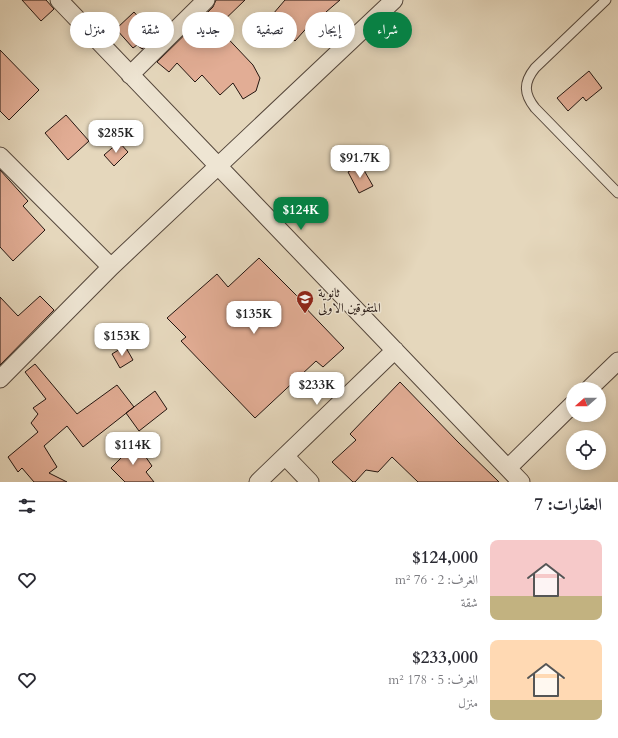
<!DOCTYPE html>
<html lang="ar">
<head>
<meta charset="utf-8">
<style>
  body { margin:0; font-family:Cardo,Amiri,serif; background:#f7f7f7; color:#2b2b33; direction:rtl; height:100vh; display:flex; flex-direction:column; font-size:15px; white-space:nowrap }
  * { box-sizing:border-box; margin:0 }
  p { font-size:13px; color:#7c7c81 }
  .icon { flex:none; width:22px; height:22px; fill:none; stroke:currentColor; stroke-width:2; stroke-linecap:round; stroke-linejoin:round }
  .map { position:relative; height:482px; overflow:hidden; direction:ltr }
  .panel { display:flex; flex-direction:column; background:#fff; flex:1 }
  .panel>* { flex:none }
  .hud { position:absolute; left:12px; top:12px; width:400px; height:36px; direction:rtl; display:flex; gap:8px }
  .needle { width:26px; rotate:249deg }
  .tools { position:absolute; left:566px; top:382px; display:grid; gap:8px }
  .tools a { display:grid; place-items:center; width:40px; height:40px; border-radius:50%; background:#fff; box-shadow:0 2px 10px #0003; font-size:20px }
  .price { position:absolute; translate:-50% -34px; padding:0 9px; border-radius:8px; background:#fff; color:#222; font-size:13px; line-height:26px; filter:drop-shadow(0 1px 2px #0008) }
  .price::after { content:''; position:absolute; left:50%; top:24px; width:12px; height:9px; margin-left:-6px; background:inherit; clip-path:polygon(0 0,100% 0,50% 100%) }
  .price.current { background:#0b8043; color:#fff }
  ul { padding:0; list-style:none }
  li { display:flex; align-items:center; gap:12px; height:100px; padding:0 16px }
  li span { display:grid; place-items:center; flex:none; width:112px; height:80px; border-radius:8px; color:#555 }
  li>.icon { margin-inline-start:auto }
  span .icon { width:48px; height:48px; fill:#fffc; stroke-width:1 }
  li b { font-size:17px }
  h2 { display:flex; justify-content:space-between; align-items:center; height:48px; padding:0 16px; font-size:17px }
  .pill { padding:0 14px; border-radius:18px; background:#fff; box-shadow:0 2px 10px #0003; font-size:14px; line-height:36px }
  .pill.current { background:#0b8043; color:#fff }
  .map>svg:first-child { display:block }
  .building { fill:#e2ad95; stroke:#231510 }
  .lines { fill:none; stroke-linecap:round; stroke-linejoin:round }
  .service-casing { stroke:#54463b; stroke-width:11 }
  .minor-casing { stroke:#54463b; stroke-width:19 }
  .service { stroke:#eee5d3; stroke-width:9 }
  .minor { stroke:#eee5d3; stroke-width:17 }
  .labels { text-anchor:middle; stroke-width:3; stroke-linejoin:round; paint-order:stroke }
  .poi-label { font-size:13px; fill:#231510; stroke:#eee5d3; text-anchor:start }
</style>
</head>
<body>
<div class="map">
<svg width="618" height="482" viewBox="0 0 618 482">
  <rect width="100%" height="100%" fill="#e5d7bc"/>
  <filter id="stains"><feTurbulence type="fractalNoise" baseFrequency=".005" numOctaves="4"/><feColorMatrix values="0 0 0 0 .2 0 0 0 0 .09 0 0 0 0 .02 0 0 0 .5 -.17"/></filter>
  <radialGradient id="worn" r=".72"><stop offset=".6" stop-color="#630" stop-opacity="0"/><stop offset="1" stop-color="#630" stop-opacity=".3"/></radialGradient>
  <path class="building" d="M 22,0 L 46,0 L 54,9 L 41,21 Z
    M 216,0 L 245,0 L 217,27 L 253,65 L 260,78 L 256,91 L 243,99 L 233,83 L 220,95 L 202,75 L 195,82 L 177,63 L 169,72 L 157,62 L 213,7 Z
    M 285,0 L 340,0 L 326,12 L 329,21 L 317,28 L 312,22 L 295,41 L 283,31 L 281,33 L 267,21 Z
    M 134,12 L 155,36 L 142,49 L 137,45 L 133,48 L 116,29 Z
    M 0,50 L 39,90 L 9,120 L 0,111 Z
    M 589,71 L 602,88 L 586,101 L 583,97 L 568,111 L 557,98 Z
    M 66,115 L 89,141 L 68,160 L 45,133 Z
    M 119,142 L 128,152 L 114,166 L 104,155 Z
    M 361,165 L 373,186 L 359,193 L 348,172 Z
    M 0,170 L 28,201 L 23,206 L 45,230 L 13,261 L 0,247 Z
    M 259,258 L 300,299 L 298,300 L 344,348 L 323,367 L 316,361 L 255,418 L 181,341 L 186,337 L 167,318 L 217,274 L 228,287 Z
    M 40,296 L 54,310 L 0,365 L 0,297 L 18,316 Z
    M 125,346 L 133,360 L 120,368 L 112,354 Z
    M 35,364 L 77,414 L 117,385 L 134,407 L 83,447 L 67,426 L 44,446 L 57,467 L 49,473 L 67,482 L 34,482 L 22,468 L 18,472 L 8,457 L 38,432 L 31,423 L 38,414 L 33,408 L 46,399 L 25,372 Z
    M 400,382 L 458,442 L 499,482 L 418,482 L 392,457 L 378,472 L 366,470 L 355,482 L 353,482 L 332,462 L 356,440 L 350,434 Z
    M 155,391 L 167,409 L 139,431 L 126,413 Z
    M 136,443 L 152,466 L 146,472 L 154,482 L 125,482 L 111,468 Z"/>
  <g class="lines">
    <defs>
      <path id="service" d="M 606,0 L 535,68 C 523,83 524,94 535,108 L 618,193"/>
      <path id="minor" d="M 59,0 L 521,482
        M 130,75 L 206,0
        M 0,156 L 111,267
        M 0,379 L 111,267 L 394,0
        M 589,389 L 618,361
        M 285,456 L 310,482
        M 508,468 L 573,404
        M 258,482 L 395,350"/>
    </defs>
    <use href="#service" class="service-casing"/>
    <use href="#minor" class="minor-casing"/>
    <use href="#service" class="service"/>
    <use href="#minor" class="minor"/>
  </g>
  <defs>
    <symbol id="school-pin" viewBox="-11 -11 22 30"><path d="M0 17L-7.5 6A9.5 9.5 0 1 1 7.5 6Z" fill="#8f2418" stroke="#eee5d3"/><path d="M0-5L7-2L0 1L-7-2ZM-4 1L0 2.5L4 1V4Q0 6-4 4Z" fill="#fff"/></symbol>
  </defs>
  <g fill-rule="evenodd">
    <use href="#school-pin" x="295" y="289" width="20" height="27"/>
  </g>
  <g class="labels">
    <g class="poi-label">
      <text x="318" y="297">ثانوية<tspan x="318" dy="15">المتفوقين الاولى</tspan></text>
    </g>
  </g>
  <rect width="100%" height="100%" filter="url(#stains)"/>
  <rect width="100%" height="100%" fill="url(#worn)"/>
</svg>
<div class="tools">
<a><svg class="needle" viewBox="-14 -14 28 28"><path d="M0-13l5 13h-10z" fill="#e53935"/><path d="M0 13l5-13h-10z" fill="#7c7c81"/></svg></a>
<a><svg class="icon" aria-label="locate" viewBox="0 0 24 24"><circle cx="12" cy="12" r="6"/><path d="M12 2v4M12 18v4M2 12h4M18 12h4"/></svg></a>
</div>
<b class="price" style="left:116px;top:154px">$285K</b>
<b class="price" style="left:360px;top:179px">$91.7K</b>
<b class="price current" style="left:301px;top:231px">$124K</b>
<b class="price" style="left:254px;top:335px">$135K</b>
<b class="price" style="left:122px;top:357px">$153K</b>
<b class="price" style="left:317px;top:406px">$233K</b>
<b class="price" style="left:133px;top:466px">$114K</b>
<div class="hud">
<a class="pill current">شراء</a>
<a class="pill">إيجار</a>
<a class="pill">تصفية</a>
<a class="pill">جديد</a>
<a class="pill">شقة</a>
<a class="pill">منزل</a>
</div>
</div>
<section class="panel">
<h2>العقارات: 7<svg class="icon" aria-label="filters" viewBox="0 0 24 24"><path d="M4 7h16M4 17h16"/><circle cx="9" cy="7" r="2"/><circle cx="15" cy="17" r="2"/></svg></h2>
<ul>
<li><span style="background:linear-gradient(#f6c9c9 70%,#c2b280 0)"><svg class="icon" aria-label="home" viewBox="0 0 24 24"><path d="M3 11l9-7 9 7M6 9v11h12V9"/></svg></span><div><b>$124,000</b><p>الغرف: 2 · 76 m²</p><p>شقة</p></div><svg class="icon" aria-label="heart" viewBox="0 0 24 24"><path d="M12 20l-8-8c-3-5 5-10 8-4 3-6 11-1 8 4z"/></svg></li>
<li><span style="background:linear-gradient(#ffd9b3 75%,#c2b280 0)"><svg class="icon" aria-label="home" viewBox="0 0 24 24"><path d="M3 11l9-7 9 7M6 9v11h12V9"/></svg></span><div><b>$233,000</b><p>الغرف: 5 · 178 m²</p><p>منزل</p></div><svg class="icon" aria-label="heart" viewBox="0 0 24 24"><path d="M12 20l-8-8c-3-5 5-10 8-4 3-6 11-1 8 4z"/></svg></li>
</ul>
</section>
</body>
</html>
